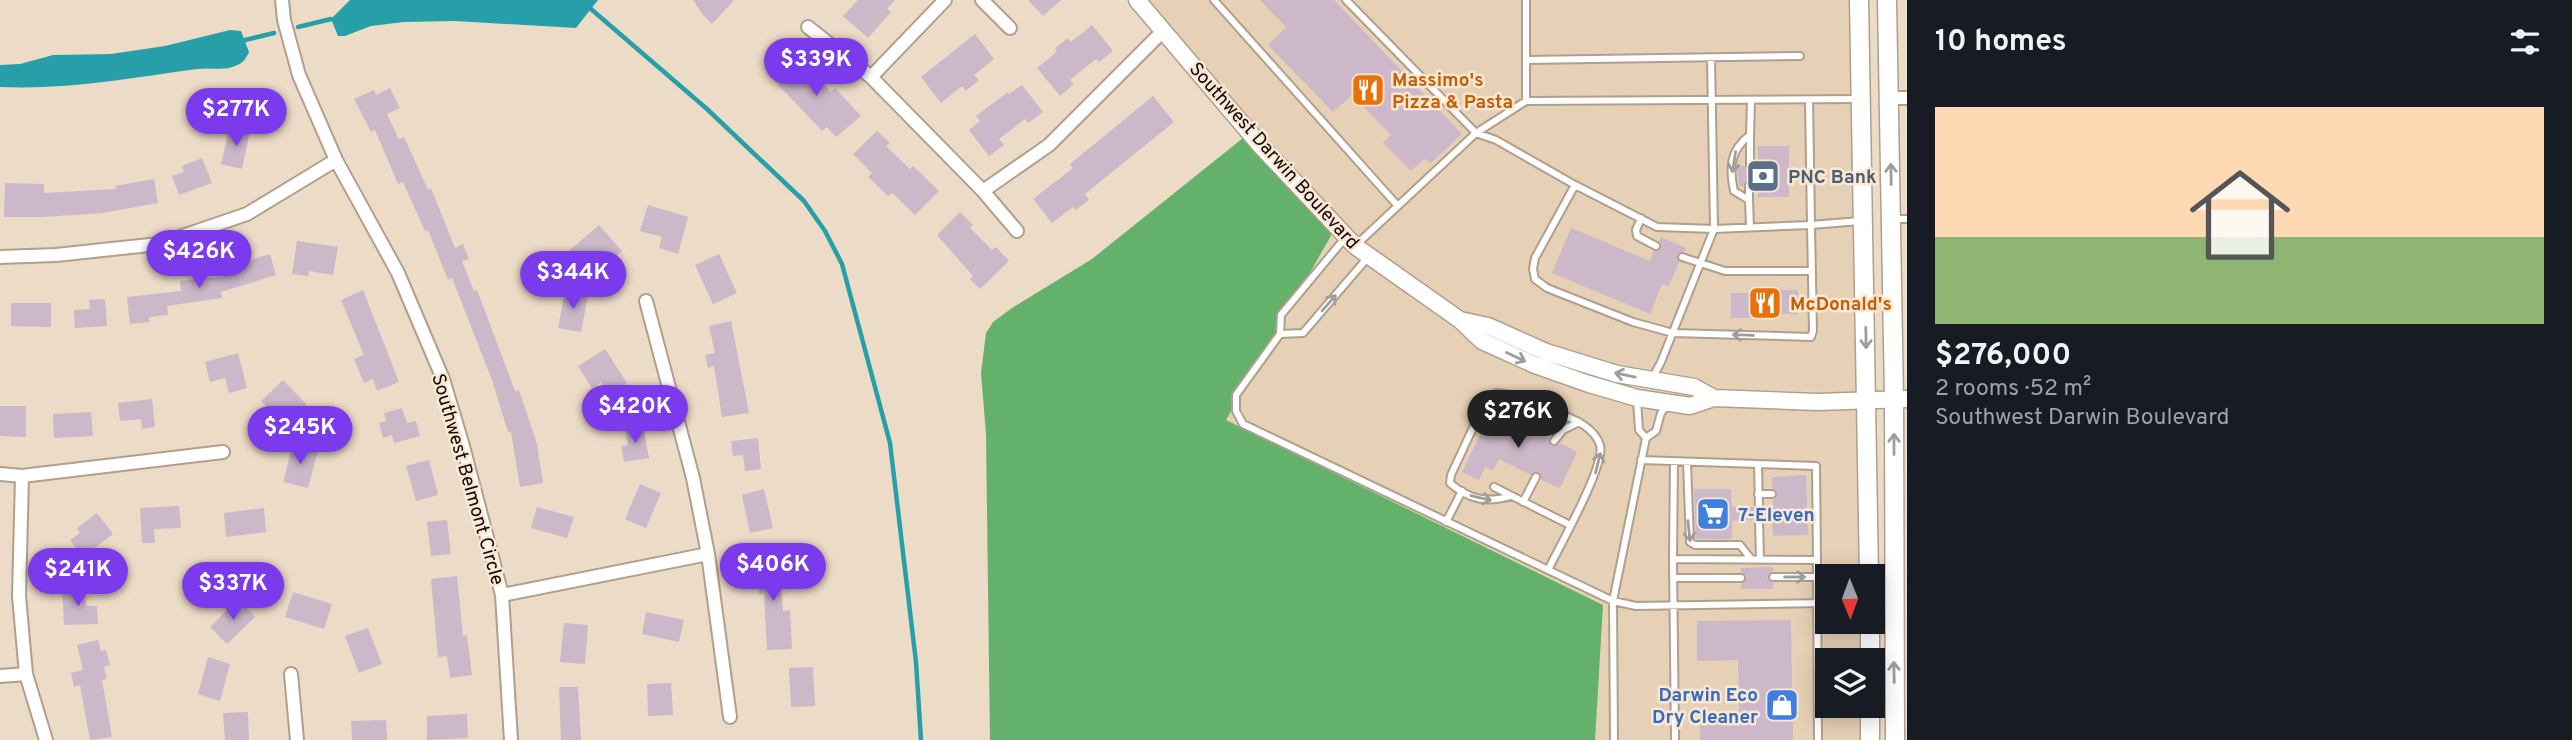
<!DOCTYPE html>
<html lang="en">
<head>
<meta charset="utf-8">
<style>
  body { margin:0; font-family:Overpass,sans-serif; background:#242831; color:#f1f3f6; height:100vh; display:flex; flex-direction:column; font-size:26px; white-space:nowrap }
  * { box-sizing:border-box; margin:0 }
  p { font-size:23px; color:#9ea1a6 }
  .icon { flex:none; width:38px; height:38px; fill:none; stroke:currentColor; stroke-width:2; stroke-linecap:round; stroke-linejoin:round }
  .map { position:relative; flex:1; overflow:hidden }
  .sheet { display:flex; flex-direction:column; background:#171b24; width:665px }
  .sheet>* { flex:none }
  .needle { width:46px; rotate:179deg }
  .fabs { position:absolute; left:1815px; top:564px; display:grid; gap:14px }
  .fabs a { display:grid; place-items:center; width:70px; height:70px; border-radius:0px; background:#171b24; box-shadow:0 4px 18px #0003; font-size:35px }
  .price { position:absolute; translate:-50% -60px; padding:0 16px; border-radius:24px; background:#7c3aed; color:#fff; font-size:23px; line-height:46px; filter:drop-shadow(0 2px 4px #0008) }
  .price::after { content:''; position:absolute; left:50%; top:42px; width:21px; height:16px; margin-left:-10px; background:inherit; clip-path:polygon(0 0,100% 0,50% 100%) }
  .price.active { background:#222; color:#fff }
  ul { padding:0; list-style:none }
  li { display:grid; align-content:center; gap:14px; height:371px; padding:0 28px }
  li+li { border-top:2px solid #363941 }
  li span { display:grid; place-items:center; height:217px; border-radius:0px; color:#555 }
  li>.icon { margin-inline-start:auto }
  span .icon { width:126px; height:126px; fill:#fffc; stroke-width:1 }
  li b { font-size:30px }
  h2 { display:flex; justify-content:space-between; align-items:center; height:84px; padding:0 28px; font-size:30px }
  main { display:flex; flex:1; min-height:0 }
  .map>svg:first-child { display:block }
  .built { fill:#e6d0b6 }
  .forest { fill:#64b16b }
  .water { fill:#279fa9 }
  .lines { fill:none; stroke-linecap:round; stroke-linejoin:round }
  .stream { stroke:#279fa9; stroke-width:4.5 }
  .building { fill:#ccb8c9 }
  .service-casing { stroke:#af9f8c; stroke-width:10 }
  .minor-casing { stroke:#af9f8c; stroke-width:16 }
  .tertiary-casing { stroke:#af9f8c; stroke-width:19 }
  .secondary-casing { stroke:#af9f8c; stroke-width:21 }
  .service { stroke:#fff; stroke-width:6 }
  .minor { stroke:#fff; stroke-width:12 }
  .tertiary { stroke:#fff; stroke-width:16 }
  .secondary { stroke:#fff; stroke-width:18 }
  .oneway { stroke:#9f9d9b }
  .labels { text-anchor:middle; stroke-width:5; stroke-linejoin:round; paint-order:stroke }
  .food-label { font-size:19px; font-weight:bold; fill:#c56008; stroke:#fae8d4; text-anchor:start }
  .street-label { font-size:19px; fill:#100a05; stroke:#fae8d4 }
  .service-label { font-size:19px; font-weight:bold; fill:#4e5e75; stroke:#fae8d4; text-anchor:start }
  .shop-label { font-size:19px; font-weight:bold; fill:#366cbe; stroke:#fae8d4; text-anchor:start }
</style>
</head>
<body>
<main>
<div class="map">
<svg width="1907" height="740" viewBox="0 0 1907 740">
  <rect width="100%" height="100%" fill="#ecdbc7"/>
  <path class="built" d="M 1148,0 L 1864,0 L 1860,393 L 1715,388 L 1695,378 L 1618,365 L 1548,344 L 1491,318 L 1463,312 L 1360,239 L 1265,139 Z
    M 1331,233 L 1351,254 L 1451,324 L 1451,327 L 1456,328 L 1477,347 L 1533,374 L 1587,393 L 1635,406 L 1689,414 L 1713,407 L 1717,409 L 1719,407 L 1860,410 L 1862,576 L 1827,576 L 1827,621 L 1862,621 L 1862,660 L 1827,660 L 1827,705 L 1862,705 L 1862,740 L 1595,740 L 1596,714 L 1226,420 L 1332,235 Z"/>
  <path class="forest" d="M 1243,138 L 1332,234 L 1226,420 L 1603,605 L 1595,740 L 990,740 L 986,434 L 981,373 L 986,333 L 993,322 L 1012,308 L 1092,259 Z"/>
  <path class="water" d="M 350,0 L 598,0 L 576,28 L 455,21 L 404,22 L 371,26 L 345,36 L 338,36 L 331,19 Z
    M 230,30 L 241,31 L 249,52 C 246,59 242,64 235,66 C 224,71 209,67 197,69 C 132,78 67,90 0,87 L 0,65 L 20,64 L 53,55 L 111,54 L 165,46 Z"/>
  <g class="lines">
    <path class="stream" d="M 591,9 L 707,109 L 804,201 L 825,231 L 842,264 L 890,443 L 916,662 L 921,740
      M 298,27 L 331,19
      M 245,40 L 274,33"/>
  </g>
  <path class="building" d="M 693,0 L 734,0 L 712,24 L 703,15 Z
    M 858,0 L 895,0 L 887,9 L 891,12 L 868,38 L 843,16 Z
    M 1028,0 L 1061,0 L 1043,16 Z
    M 1260,0 L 1334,0 L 1462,134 L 1431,163 L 1424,159 L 1411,171 L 1383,143 L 1391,135 L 1352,95 L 1333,112 L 1268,45 L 1286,27 Z
    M 1092,25 L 1113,51 L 1099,62 L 1096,59 L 1070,80 L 1074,84 L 1060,96 L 1037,68 L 1057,52 L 1055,48 L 1068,38 L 1071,42 Z
    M 975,34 L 994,59 L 974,75 L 979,80 L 966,91 L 962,86 L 941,103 L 921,77 Z
    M 798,55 L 831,92 L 835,88 L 861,116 L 836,137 L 827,127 L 822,131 L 772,78 Z
    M 1022,85 L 1043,112 L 1028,123 L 1025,119 L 999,139 L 1004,145 L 989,156 L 969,130 L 980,121 L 976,116 L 1008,92 L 1009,94 Z
    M 390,88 L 400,108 L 387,114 L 399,139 L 404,137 L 428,190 L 431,188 L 455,248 L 463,244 L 469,259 L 462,261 L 474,291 L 477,290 L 515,391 L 519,390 L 537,444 L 543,483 L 520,487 L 511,432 L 508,432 L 492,380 L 452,278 L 448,280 L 428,230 L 425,231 L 403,182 L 398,184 L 375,130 L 371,132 L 354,99 L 374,90 L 376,95 Z
    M 1153,96 L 1174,122 L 1085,194 L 1089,200 L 1076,210 L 1073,207 L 1052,223 L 1033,199 L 1073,168 L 1070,164 Z
    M 230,126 L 250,131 L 242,169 L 221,164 Z
    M 877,131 L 890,143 L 886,146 L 910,169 L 913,166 L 939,191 L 915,215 L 892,193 L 888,196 L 868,177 L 872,173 L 853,154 Z
    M 1758,146 L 1789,146 L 1789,197 L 1758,197 L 1758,186 L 1750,180 L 1743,186 L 1739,186 L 1737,166 L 1744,166 L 1751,171 L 1758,165 Z
    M 202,158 L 212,183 L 179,195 L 172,176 L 184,172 L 182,166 Z
    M 154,179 L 158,203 L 102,213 L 44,217 L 4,217 L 5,183 L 44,184 L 44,193 L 116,189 L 115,186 Z
    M 648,205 L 688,217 L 678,254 L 659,248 L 662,237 L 640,231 Z
    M 960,212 L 973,225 L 970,228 L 992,250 L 996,247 L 1009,261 L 980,289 L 970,279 L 973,276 L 937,235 Z
    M 599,225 L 622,251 L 591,277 L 569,251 Z
    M 1571,228 L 1650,261 L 1654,251 L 1661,248 L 1659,241 L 1661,237 L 1686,248 L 1684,252 L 1677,255 L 1679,262 L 1669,286 L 1662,284 L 1650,314 L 1552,273 Z
    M 297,241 L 338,247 L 333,275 L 309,271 L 308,276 L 292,274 Z
    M 270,254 L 276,275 L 221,292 L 222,298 L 167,306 L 168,315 L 149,317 L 149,322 L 130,324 L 127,297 L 181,291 L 180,281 L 235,275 L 232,266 Z
    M 719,254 L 737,293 L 713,304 L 695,265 Z
    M 363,290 L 399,382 L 377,391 L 373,379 L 364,383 L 354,359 L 364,355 L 341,300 Z
    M 565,290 L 588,295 L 581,332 L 558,328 Z
    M 1777,290 L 1798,290 L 1798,314 L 1779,314 L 1779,318 L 1731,318 L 1731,293 L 1777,293 Z
    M 105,299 L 107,326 L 75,328 L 74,310 L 90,309 L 89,300 Z
    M 11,303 L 51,303 L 51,327 L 11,326 Z
    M 731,321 L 749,413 L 722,417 L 714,366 L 708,368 L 705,355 L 715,353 L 709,326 Z
    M 605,349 L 627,383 L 609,394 L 601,382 L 592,388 L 578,366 Z
    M 238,353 L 247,388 L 229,393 L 225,378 L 210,382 L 205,362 Z
    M 283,380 L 307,405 L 285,426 L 261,401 Z
    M 152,399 L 155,427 L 142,429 L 141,419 L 120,421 L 118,403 Z
    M 0,406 L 26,406 L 26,437 L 0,436 Z
    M 1494,406 L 1519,418 L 1517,422 L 1549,438 L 1551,446 L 1555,446 L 1560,443 L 1577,452 L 1560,488 L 1541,480 L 1541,475 L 1538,472 L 1531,475 L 1499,459 L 1493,470 L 1485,467 L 1479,480 L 1462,472 Z
    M 402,408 L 407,423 L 416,421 L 420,436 L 394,443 L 392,435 L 383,438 L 379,423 L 386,421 L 384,413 Z
    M 91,412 L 93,436 L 54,438 L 53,414 Z
    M 643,425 L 649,458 L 624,462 L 621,446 L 628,445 L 625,428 Z
    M 758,438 L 761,469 L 745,471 L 743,455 L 733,456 L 731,441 Z
    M 293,444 L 318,451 L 308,488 L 283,482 Z
    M 429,460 L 438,495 L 416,501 L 406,466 Z
    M 1806,475 L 1808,535 L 1773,536 L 1772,520 L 1765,520 L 1762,515 L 1758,514 L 1753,520 L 1732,521 L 1732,539 L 1696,539 L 1694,489 L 1731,489 L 1732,507 L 1753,507 L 1756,512 L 1760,513 L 1765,506 L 1773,506 L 1773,500 L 1777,496 L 1777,491 L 1772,488 L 1772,477 Z
    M 640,484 L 661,493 L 646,528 L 625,519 Z
    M 764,489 L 773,528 L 750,533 L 742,495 Z
    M 179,506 L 181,528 L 154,529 L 155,543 L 142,543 L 140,508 Z
    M 537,507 L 574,517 L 567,538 L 531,528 Z
    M 264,508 L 266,532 L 226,537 L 224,513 Z
    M 97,513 L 113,534 L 83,557 L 70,540 L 80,533 L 77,528 Z
    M 447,520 L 451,554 L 431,556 L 427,522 Z
    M 777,552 L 783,611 L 790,610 L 792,649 L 767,650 L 764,593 L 759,594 L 755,554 Z
    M 1773,567 L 1773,571 L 1768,574 L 1767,578 L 1773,583 L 1773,589 L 1741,589 L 1741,584 L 1747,577 L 1741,572 L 1741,568 Z
    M 457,576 L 463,636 L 467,635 L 472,675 L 450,678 L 447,656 L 438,657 L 431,579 Z
    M 85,587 L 86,606 L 97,606 L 98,624 L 64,625 L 62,589 Z
    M 293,592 L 332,604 L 324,629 L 285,617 Z
    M 238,599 L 255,617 L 227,644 L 210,627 Z
    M 646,612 L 684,620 L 679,642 L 642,634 Z
    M 1791,620 L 1793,740 L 1700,740 L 1700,713 L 1739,713 L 1738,660 L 1697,661 L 1697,621 Z
    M 564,623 L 588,625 L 585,664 L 560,662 Z
    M 368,628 L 382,664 L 359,673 L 345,636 Z
    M 98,640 L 101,651 L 106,650 L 110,665 L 104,667 L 107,679 L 102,680 L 112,737 L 90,740 L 80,685 L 74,687 L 71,673 L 83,670 L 77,645 Z
    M 208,657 L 230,664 L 220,701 L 198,694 Z
    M 813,667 L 815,706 L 791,707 L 789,668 Z
    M 671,683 L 673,715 L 648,716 L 647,684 Z
    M 559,687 L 578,687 L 581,740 L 561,740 Z
    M 248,712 L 249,740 L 225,740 L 223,713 Z
    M 467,714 L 468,738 L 427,740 L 427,716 Z
    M 386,720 L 387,740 L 352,740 L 351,721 Z"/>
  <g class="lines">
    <defs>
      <path id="service" d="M 1214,0 L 1397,205
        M 1346,0 L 1476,133 L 1496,140 L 1575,185 L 1657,227 L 1714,229 L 1811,225 L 1809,100
        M 1526,0 L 1526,101
        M 1526,60 L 1800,56
        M 1750,165 L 1750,135
        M 1575,185 L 1535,258 L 1533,269 L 1535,279 L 1547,288 L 1633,322 L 1673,333 L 1811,337 L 1813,331 L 1811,225 L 1860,221
        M 1749,186 L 1749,200
        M 1641,218 L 1636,230 L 1637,236 L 1656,246
        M 1891,219 L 1907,219
        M 1750,227 L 1749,200 L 1734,191 C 1729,167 1730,150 1750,135 L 1751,101
        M 1345,238 L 1281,315 L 1280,334 L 1236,395 L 1236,411 L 1243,424 L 1613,601 L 1636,606 L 1827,603
        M 1356,245 L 1476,133 L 1526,101 L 1859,99
        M 1682,257 L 1725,271 L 1812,271
        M 1280,334 L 1303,333 L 1369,256
        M 1652,379 L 1661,362 L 1714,229 L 1711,58
        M 1637,400 L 1639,430 L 1646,438
        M 1554,441 L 1563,430 L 1579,422
        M 1641,460 L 1816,466 L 1817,560
        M 1687,463 L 1690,542 L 1695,545 L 1740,545 L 1752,560
        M 1758,464 L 1759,507
        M 1494,487 L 1570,525
        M 1758,494 L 1772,494
        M 1511,496 C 1488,503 1469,500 1450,483 L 1451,475 L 1485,402 L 1496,393 C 1517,394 1538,405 1558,413 C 1574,419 1594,427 1600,445 C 1606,465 1559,547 1548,570
        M 1523,502 L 1536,477
        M 1759,520 L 1760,560
        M 1446,522 L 1462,491
        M 1673,559 L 1674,462
        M 1773,577 L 1818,577
        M 1673,578 L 1741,578
        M 1614,740 L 1613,601 L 1646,438 L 1656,431 L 1661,413 L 1668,404
        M 1675,740 L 1673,559 L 1817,560 L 1818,740"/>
      <path id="minor" d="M 282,0 L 284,20 L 299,75 L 336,160 L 398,273 L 443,379 L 463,446 L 502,595 L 511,740
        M 982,0 L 1010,28
        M 808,27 L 871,77 L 983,191 L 1017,231
        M 871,77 L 945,0
        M 1889,98 L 1907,98
        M 983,191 L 1049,145 L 1163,31
        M 0,257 L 56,255 L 159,244 L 247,214 L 336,160
        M 646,301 L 693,478 L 708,554 L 730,717
        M 0,474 L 22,476 L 223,452
        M 22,476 L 19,596 L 26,674 L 46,740
        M 502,595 L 708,554
        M 291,674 L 297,740
        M 0,676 L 26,674"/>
      <path id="tertiary" d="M 1137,0 L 1260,145 L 1355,246 L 1460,320 L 1482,341 L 1535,365 L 1589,384 L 1637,398 L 1690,406 L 1714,398 L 1817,402 L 1907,399
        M 1460,320 L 1488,326 L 1546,352 L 1617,374 L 1694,387 L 1714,398"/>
      <path id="secondary" d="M 1859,0 L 1869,576
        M 1887,0 L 1894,399 L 1895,740
        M 1870,660 L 1870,621
        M 1870,740 L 1870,705"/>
    </defs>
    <use href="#service" class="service-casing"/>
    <use href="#minor" class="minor-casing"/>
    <use href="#tertiary" class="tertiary-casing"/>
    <use href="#secondary" class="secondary-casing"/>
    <use href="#service" class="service"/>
    <use href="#minor" class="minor"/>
    <use href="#tertiary" class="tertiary"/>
    <use href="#secondary" class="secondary"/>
  </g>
  <defs><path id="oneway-shaft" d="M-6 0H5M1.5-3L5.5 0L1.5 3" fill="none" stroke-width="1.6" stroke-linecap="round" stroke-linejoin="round" transform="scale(1.75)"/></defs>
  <g class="oneway">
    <use href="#oneway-shaft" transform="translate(1734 162) rotate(99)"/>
    <use href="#oneway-shaft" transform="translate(1891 174) rotate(-91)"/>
    <use href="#oneway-shaft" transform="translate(1329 303) rotate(-49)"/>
    <use href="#oneway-shaft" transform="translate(1743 335) rotate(-178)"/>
    <use href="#oneway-shaft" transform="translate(1866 338) rotate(89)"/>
    <use href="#oneway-shaft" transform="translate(1516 357) rotate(25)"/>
    <use href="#oneway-shaft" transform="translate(1625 375) rotate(-168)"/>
    <use href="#oneway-shaft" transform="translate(1894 444) rotate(-90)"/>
    <use href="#oneway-shaft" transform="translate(1598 463) rotate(-76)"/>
    <use href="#oneway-shaft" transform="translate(1481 498) rotate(13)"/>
    <use href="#oneway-shaft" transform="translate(1689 531) rotate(84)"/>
    <use href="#oneway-shaft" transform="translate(1795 577)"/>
    <use href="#oneway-shaft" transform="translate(1894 672) rotate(-91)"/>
  </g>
  <defs>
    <symbol id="restaurant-square" viewBox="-11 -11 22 22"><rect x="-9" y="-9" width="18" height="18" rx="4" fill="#e8710a" stroke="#fae8d4"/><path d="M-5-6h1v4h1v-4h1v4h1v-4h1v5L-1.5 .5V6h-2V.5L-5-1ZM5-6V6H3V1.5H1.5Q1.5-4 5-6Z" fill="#fff"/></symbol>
    <symbol id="bank-square" viewBox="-11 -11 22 22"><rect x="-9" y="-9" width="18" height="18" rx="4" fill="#5c6f8a" stroke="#fae8d4"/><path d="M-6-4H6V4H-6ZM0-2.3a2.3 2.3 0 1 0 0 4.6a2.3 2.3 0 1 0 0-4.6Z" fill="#fff"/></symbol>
    <symbol id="supermarket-square" viewBox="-11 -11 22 22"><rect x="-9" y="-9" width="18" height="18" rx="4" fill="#3f7fe0" stroke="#fae8d4"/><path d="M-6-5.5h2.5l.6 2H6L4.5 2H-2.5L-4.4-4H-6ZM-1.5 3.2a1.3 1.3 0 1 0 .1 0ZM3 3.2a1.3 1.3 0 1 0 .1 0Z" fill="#fff"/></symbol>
    <symbol id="shop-square" viewBox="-11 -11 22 22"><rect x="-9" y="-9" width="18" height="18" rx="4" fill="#3f7fe0" stroke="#fae8d4"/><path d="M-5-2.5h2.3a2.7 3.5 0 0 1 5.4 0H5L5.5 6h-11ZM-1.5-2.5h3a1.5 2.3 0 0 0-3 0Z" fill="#fff"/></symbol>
  </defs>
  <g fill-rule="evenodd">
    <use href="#restaurant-square" x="1349" y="71" width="38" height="38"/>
    <use href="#bank-square" x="1744" y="157" width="38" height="38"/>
    <use href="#restaurant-square" x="1746" y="284" width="38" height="38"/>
    <use href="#supermarket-square" x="1694" y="495" width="38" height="38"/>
    <use href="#shop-square" x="1763" y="686" width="38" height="38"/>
  </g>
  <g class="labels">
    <g class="food-label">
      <text x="1392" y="86">Massimo's<tspan x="1392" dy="22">Pizza &amp; Pasta</tspan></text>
      <text x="1790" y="310">McDonald's</text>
    </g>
    <g class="street-label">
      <text transform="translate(1275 155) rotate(48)" y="7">Southwest Darwin Boulevard</text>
      <text transform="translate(469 479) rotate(74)" y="7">Southwest Belmont Circle</text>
    </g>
    <g class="service-label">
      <text x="1788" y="183">PNC Bank</text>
    </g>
    <g class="shop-label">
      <text x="1738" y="521">7-Eleven</text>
      <text x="1758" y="701" text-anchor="end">Darwin Eco<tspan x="1758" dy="22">Dry Cleaner</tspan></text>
    </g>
  </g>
</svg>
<div class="fabs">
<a><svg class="needle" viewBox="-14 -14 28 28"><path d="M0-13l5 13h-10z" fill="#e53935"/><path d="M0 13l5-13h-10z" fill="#9ea1a6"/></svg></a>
<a><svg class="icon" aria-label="layers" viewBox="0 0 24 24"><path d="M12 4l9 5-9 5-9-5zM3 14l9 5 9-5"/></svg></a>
</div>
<b class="price" style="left:816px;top:98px">$339K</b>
<b class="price" style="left:236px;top:148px">$277K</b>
<b class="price" style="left:199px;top:290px">$426K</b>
<b class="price" style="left:573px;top:311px">$344K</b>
<b class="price" style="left:635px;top:445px">$420K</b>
<b class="price active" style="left:1518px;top:450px">$276K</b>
<b class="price" style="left:300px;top:466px">$245K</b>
<b class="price" style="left:773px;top:603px">$406K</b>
<b class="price" style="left:78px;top:608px">$241K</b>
<b class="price" style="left:233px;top:622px">$337K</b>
</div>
<section class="sheet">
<h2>10 homes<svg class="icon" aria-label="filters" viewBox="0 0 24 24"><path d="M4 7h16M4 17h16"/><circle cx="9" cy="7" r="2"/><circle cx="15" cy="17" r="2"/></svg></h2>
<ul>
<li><span style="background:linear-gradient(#ffd9b3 60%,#8fb573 0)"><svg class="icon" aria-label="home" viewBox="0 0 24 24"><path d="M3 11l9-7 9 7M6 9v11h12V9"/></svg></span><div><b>$276,000</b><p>2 rooms · 52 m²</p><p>Southwest Darwin Boulevard</p></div></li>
</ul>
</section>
</main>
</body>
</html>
